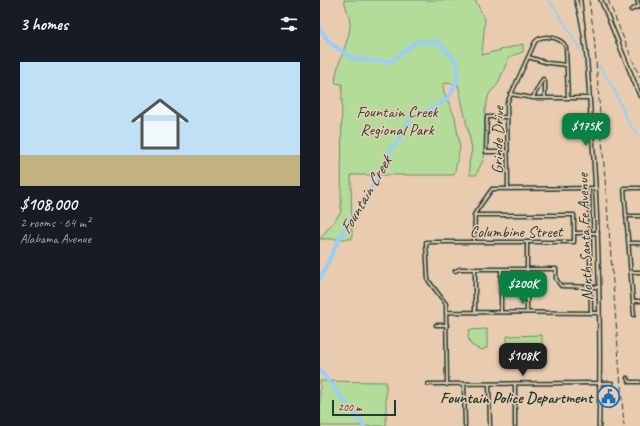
<!DOCTYPE html>
<html lang="en">
<head>
<meta charset="utf-8">
<style>
  body { margin:0; font-family:Caveat,sans-serif; background:#20242c; color:#f1f3f6; height:100vh; display:flex; flex-direction:column; font-size:15px; white-space:nowrap }
  * { box-sizing:border-box; margin:0 }
  p { font-size:13px; color:#9ea1a6 }
  .icon { flex:none; width:22px; height:22px; fill:none; stroke:currentColor; stroke-width:2; stroke-linecap:round; stroke-linejoin:round }
  .map { position:relative; flex:1; overflow:hidden }
  .details { display:flex; flex-direction:column; background:#171b24; width:320px }
  .details>* { flex:none }
  .scale { position:absolute; left:12px; bottom:10px; width:64px; box-sizing:border-box; padding-left:4px; border:2px solid #1f3d34; border-top:0; font-size:11px; line-height:14px; white-space:nowrap; color:#1f3d34; -webkit-text-stroke:3px #e9ccb0; paint-order:stroke }
  .price { position:absolute; translate:-50% -34px; padding:0 9px; border-radius:8px; background:#0b8043; color:#fff; font-size:13px; line-height:26px; filter:drop-shadow(0 1px 2px #0008) }
  .price::after { content:''; position:absolute; left:50%; top:24px; width:12px; height:9px; margin-left:-6px; background:inherit; clip-path:polygon(0 0,100% 0,50% 100%) }
  .price.on { background:#222; color:#fff }
  ul { padding:0; list-style:none }
  li { display:grid; align-content:center; gap:8px; height:212px; padding:0 20px }
  li span { display:grid; place-items:center; height:124px; border-radius:0px; color:#555 }
  li>.icon { margin-inline-start:auto }
  span .icon { width:72px; height:72px; fill:#fffc; stroke-width:1 }
  li b { font-size:17px }
  h2 { display:flex; justify-content:space-between; align-items:center; height:48px; padding:0 20px; font-size:17px }
  main { display:flex; flex:1; min-height:0 }
  .map>svg:first-child { display:block }
  .green { fill:#b3dc99; stroke:#698c66 }
  .lines { fill:none; stroke-linecap:round; stroke-linejoin:round }
  .canal { stroke:#9acdf8; stroke-width:2 }
  .river { stroke:#9acdf8; stroke-width:4 }
  .minor-casing { stroke:#1f3d34; stroke-width:5 }
  .tertiary-casing { stroke:#1f3d34; stroke-width:5.5 }
  .secondary-casing { stroke:#1f3d34; stroke-width:5.5 }
  .minor { stroke:#e9ccb0; stroke-width:2 }
  .tertiary { stroke:#e9ccb0; stroke-width:2.5 }
  .secondary { stroke:#e9ccb0; stroke-width:2.5 }
  .rail { stroke:#1f3d34; stroke-width:1; stroke-dasharray:6 3; stroke-linecap:butt }
  .labels { text-anchor:middle; stroke-width:3; stroke-linejoin:round; paint-order:stroke }
  .park-label { font-size:16px; fill:#264539; stroke:#e9ccb0 }
  .street-label { font-size:16px; fill:#1f3d34; stroke:#e9ccb0 }
  .poi-label { font-size:16px; font-weight:bold; fill:#1f3d34; stroke:#e9ccb0; text-anchor:end }
  .water-label { font-size:17px; font-style:italic; fill:#25443e; stroke:#e9ccb0 }
</style>
</head>
<body>
<main>
<section class="details">
<h2>3 homes<svg class="icon" aria-label="filters" viewBox="0 0 24 24"><path d="M4 7h16M4 17h16"/><circle cx="9" cy="7" r="2"/><circle cx="15" cy="17" r="2"/></svg></h2>
<ul>
<li><span style="background:linear-gradient(#bfe0f5 75%,#c2b280 0)"><svg class="icon" aria-label="home" viewBox="0 0 24 24"><path d="M3 11l9-7 9 7M6 9v11h12V9"/></svg></span><div><b>$108,000</b><p>2 rooms · 64 m²</p><p>Alabama Avenue</p></div></li>
</ul>
</section>
<div class="map">
<svg width="320" height="426" viewBox="0 0 320 426">
  <rect width="100%" height="100%" fill="#e9ccb0"/>
  <filter id="ink" filterUnits="userSpaceOnUse"><feTurbulence type="fractalNoise" baseFrequency=".025" numOctaves="2"/><feDisplacementMap in="SourceGraphic" scale="8" xChannelSelector="R" yChannelSelector="G"/><feConvolveMatrix kernelMatrix="1 2 1 2 8 2 1 2 1" color-interpolation-filters="sRGB"/></filter>
  <g filter="url(#ink)">
    <path class="green" d="M 24,0 L 155,0 L 165,19 L 162,55 L 203,44 L 203,52 L 189,57 L 178,84 L 169,94 L 165,111 L 164,158 L 156,175 L 150,175 L 149,163 L 152,149 L 138,84 L 123,83 L 124,92 L 135,117 L 140,148 L 134,175 L 31,175 L 32,239 L 0,239 L 21,212 L 22,84 L 15,83 C 16,64 27,47 30,28 C 31,20 26,8 24,0 Z
      M 167,329 L 167,348 L 161,350 L 151,345 L 148,337 L 149,330 Z
      M 222,335 L 222,351 L 187,351 L 187,336 Z
      M 0,381 L 66,382 L 66,426 L 0,426 Z"/>
    <g class="lines">
      <path class="canal" d="M 228,0 L 236,10 L 260,49
        M 279,66 L 294,89 L 308,122 L 320,138"/>
      <path class="river" d="M 0,29 L 10,43 L 32,58 L 53,61 L 71,61 L 96,42 L 118,42 C 123,48 131,54 135,60 C 138,66 138,73 137,79 C 132,102 113,109 92,116 L 79,139 L 71,148 L 67,160 L 38,211 L 25,227 L 0,279
        M 0,370 L 44,426"/>
      <defs>
        <path id="minor" d="M 317,0 L 320,8
          M 311,10 L 319,6
          M 208,57 L 228,63 L 247,65
          M 190,94 L 213,98 L 269,98
          M 213,97 L 223,79 L 225,82 L 225,98
          M 187,152 L 166,152 L 167,117 L 187,117
          M 269,188 L 271,313
          M 188,189 L 187,103 L 215,42 C 222,33 241,37 246,47 L 248,98
          M 306,216 L 320,216
          M 254,233 L 278,233
          M 154,242 L 155,213 L 172,189 L 276,188
          M 309,243 L 320,243
          M 135,271 L 140,269 L 236,269 L 236,279 L 241,286 L 278,287
          M 311,272 L 320,272
          M 313,301 L 320,301
          M 127,312 L 278,313
          M 155,312 L 155,269
          M 181,312 L 181,269
          M 207,312 L 207,242
          M 314,315 L 304,188 L 320,188
          M 116,325 L 127,325
          M 307,378 L 310,382 L 320,382
          M 108,384 L 292,383
          M 169,384 L 170,426
          M 195,384 L 195,426
          M 127,385 L 126,304 L 108,280 L 106,242 L 254,242 L 254,215 L 154,215
          M 144,385 L 145,426"/>
        <path id="tertiary" d="M 260,0 L 264,34"/>
        <path id="secondary" d="M 256,0 C 268,39 268,80 271,120 C 279,222 281,324 279,426
          M 281,0 L 320,96"/>
      </defs>
      <use href="#minor" class="minor-casing"/>
      <use href="#tertiary" class="tertiary-casing"/>
      <use href="#secondary" class="secondary-casing"/>
      <use href="#minor" class="minor"/>
      <use href="#tertiary" class="tertiary"/>
      <use href="#secondary" class="secondary"/>
      <path class="rail" d="M 269,0 L 274,35 L 304,426
        M 288,0 L 320,78"/>
    </g>
  </g>
  <defs>
    <symbol id="civic-ring" viewBox="-11 -11 22 22"><circle r="9.5" fill="#e9ccb0" stroke="#1f6fb2" stroke-width="1.5"/><path d="M-.6-6.5H3V-4.5H.6V-3L4-1V1h2V6H-6V1h2V-1L-.6-3ZM-1.2 2.5V6h2.4V2.5Z" fill="#1f6fb2"/></symbol>
  </defs>
  <g fill-rule="evenodd">
    <use href="#civic-ring" x="276" y="384" width="25" height="25"/>
  </g>
  <g class="labels">
    <g class="park-label">
      <text x="77" y="117">Fountain Creek<tspan x="77" dy="18">Regional Park</tspan></text>
    </g>
    <g class="street-label">
      <text transform="translate(177 140) rotate(-89)" y="6">Grinde Drive</text>
      <text x="196" y="237">Columbine Street</text>
      <text transform="translate(264 237) rotate(-92)" y="6">North Santa Fe Avenue</text>
    </g>
    <g class="poi-label">
      <text x="272" y="403">Fountain Police Department</text>
    </g>
    <g class="water-label">
      <text transform="translate(45 195) rotate(-60)" y="6">Fountain Creek</text>
    </g>
  </g>
</svg>
<div class="scale">200 m</div>
<b class="price" style="left:266px;top:147px">$175K</b>
<b class="price" style="left:203px;top:305px">$200K</b>
<b class="price on" style="left:203px;top:377px">$108K</b>
</div>
</main>
</body>
</html>
